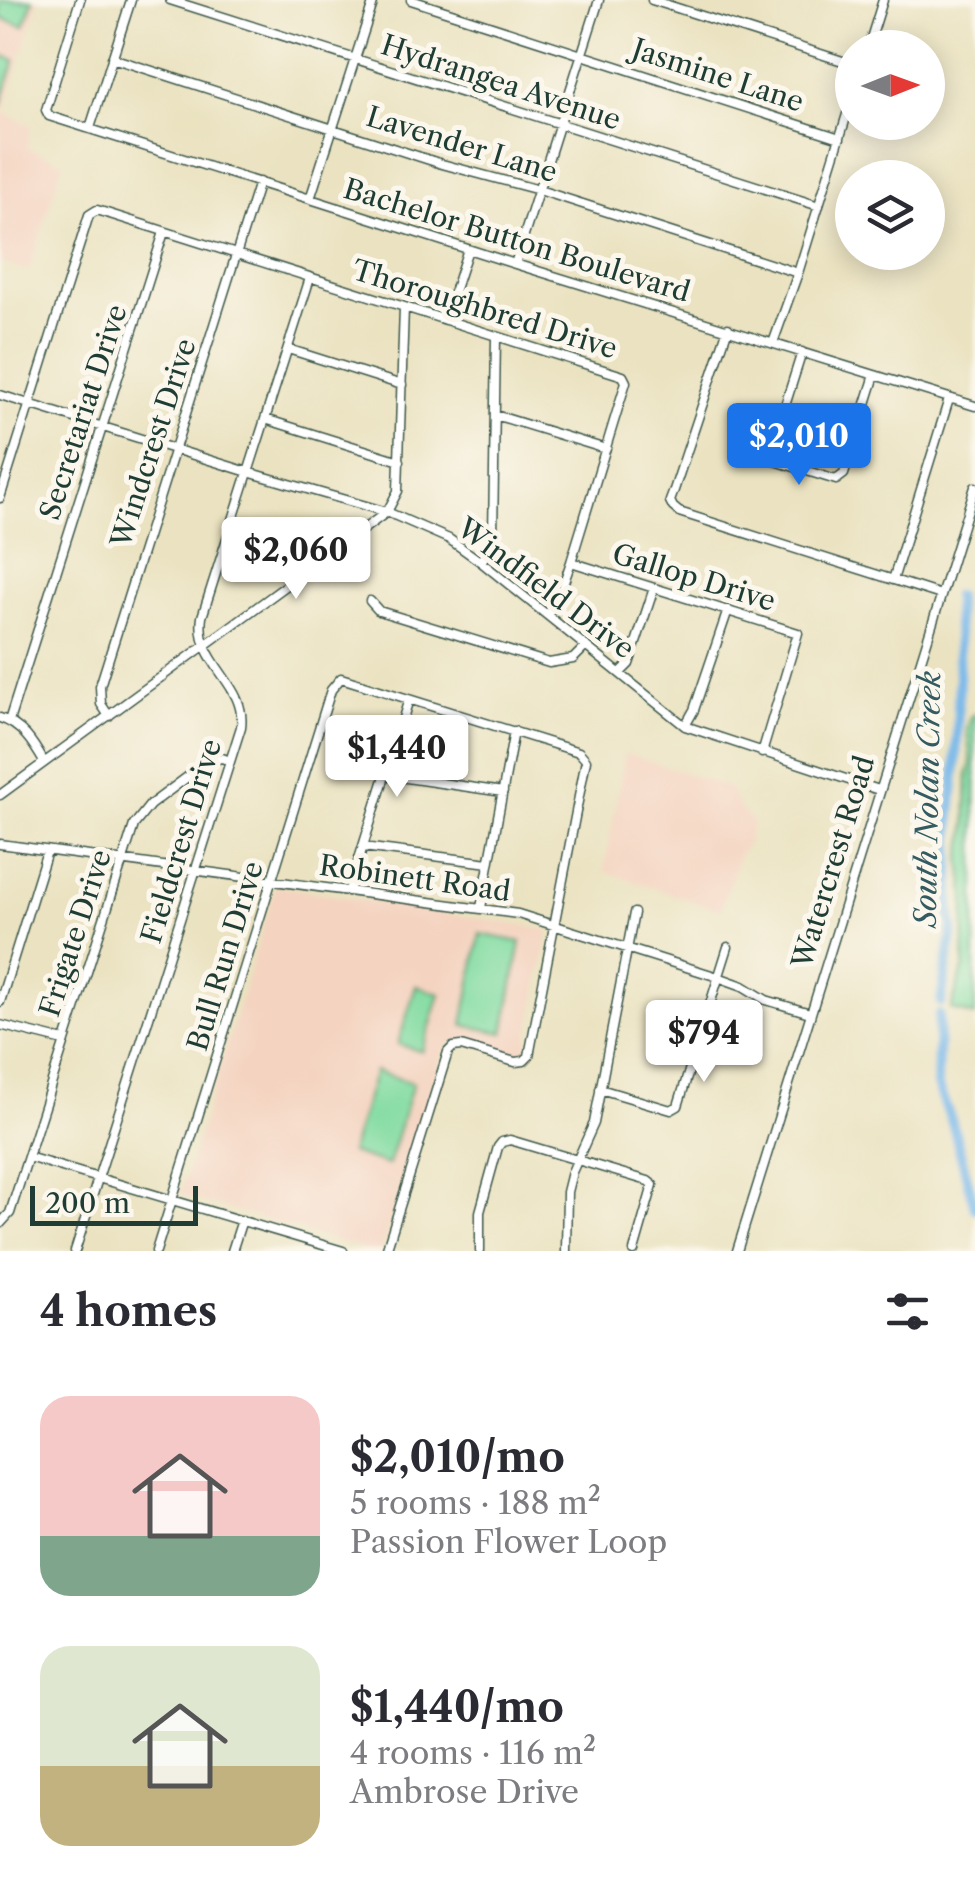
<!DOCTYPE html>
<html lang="en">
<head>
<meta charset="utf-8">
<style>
  body { margin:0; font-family:"Libre Caslon Text",serif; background:#f2f2f3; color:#2b2b33; height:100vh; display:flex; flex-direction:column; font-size:38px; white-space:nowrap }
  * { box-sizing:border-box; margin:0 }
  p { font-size:32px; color:#7c7c81 }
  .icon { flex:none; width:55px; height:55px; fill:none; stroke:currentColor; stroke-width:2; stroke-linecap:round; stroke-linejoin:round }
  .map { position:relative; height:1251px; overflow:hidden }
  .drawer { display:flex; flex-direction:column; background:#fff; flex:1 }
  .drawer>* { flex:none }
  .needle { width:65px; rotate:89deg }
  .controls { position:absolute; left:835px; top:30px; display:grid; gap:20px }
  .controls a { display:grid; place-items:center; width:110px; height:110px; border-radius:50%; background:#fff; box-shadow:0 5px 25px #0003; font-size:50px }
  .scale { position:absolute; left:30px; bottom:25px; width:168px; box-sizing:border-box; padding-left:10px; border:5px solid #1f3d34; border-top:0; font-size:28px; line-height:35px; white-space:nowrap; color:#1f3d34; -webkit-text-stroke:8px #fbf7ec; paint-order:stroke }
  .price { position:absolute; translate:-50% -85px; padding:0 22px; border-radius:10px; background:#fff; color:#222; font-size:32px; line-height:65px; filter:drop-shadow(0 2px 5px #0008) }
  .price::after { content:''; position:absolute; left:50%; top:60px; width:30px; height:22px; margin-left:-15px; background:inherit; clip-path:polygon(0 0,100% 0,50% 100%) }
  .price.on { background:#1a73e8; color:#fff }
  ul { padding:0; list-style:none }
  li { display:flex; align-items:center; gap:30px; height:250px; padding:0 40px }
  li span { display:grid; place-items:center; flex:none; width:280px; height:200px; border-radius:30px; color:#555 }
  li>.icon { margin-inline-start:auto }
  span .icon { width:120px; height:120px; fill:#fffc; stroke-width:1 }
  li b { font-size:42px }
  h2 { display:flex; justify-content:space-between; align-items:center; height:120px; padding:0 40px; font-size:42px }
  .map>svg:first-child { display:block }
  .built { fill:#f4d3c0 }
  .green { fill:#83dca2; stroke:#518c6b; stroke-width:2.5 }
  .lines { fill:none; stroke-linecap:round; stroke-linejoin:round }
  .stream { stroke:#73b6e9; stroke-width:2.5 }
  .river { stroke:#73b6e9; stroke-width:10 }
  .minor-casing { stroke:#3d5649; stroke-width:11 }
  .minor { stroke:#fff; stroke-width:8 }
  .labels { text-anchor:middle; stroke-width:10; stroke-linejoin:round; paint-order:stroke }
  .street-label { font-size:28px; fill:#1f3d34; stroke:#fbf7ec }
  .water-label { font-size:30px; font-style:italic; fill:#345b61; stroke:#fbf7ec }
</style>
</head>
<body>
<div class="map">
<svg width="975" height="1251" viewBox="0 0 975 1251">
  <rect width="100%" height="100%" fill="#fbf7ec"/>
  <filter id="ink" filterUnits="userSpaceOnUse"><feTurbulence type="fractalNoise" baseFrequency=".01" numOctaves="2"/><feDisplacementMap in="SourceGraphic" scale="20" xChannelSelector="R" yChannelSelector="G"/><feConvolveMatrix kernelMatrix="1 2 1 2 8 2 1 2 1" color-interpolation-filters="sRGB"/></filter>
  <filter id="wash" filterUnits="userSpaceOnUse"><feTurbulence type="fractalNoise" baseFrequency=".0048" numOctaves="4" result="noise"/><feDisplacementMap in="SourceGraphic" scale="40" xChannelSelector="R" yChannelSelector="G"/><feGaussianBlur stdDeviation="2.25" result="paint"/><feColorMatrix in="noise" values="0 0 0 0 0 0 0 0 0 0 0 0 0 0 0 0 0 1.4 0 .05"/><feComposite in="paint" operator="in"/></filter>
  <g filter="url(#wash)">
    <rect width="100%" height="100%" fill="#eae2c0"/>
    <path class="built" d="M 0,0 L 39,0 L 3,113 L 31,125 L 27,148 L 63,162 L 29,271 L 0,262 Z
      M 625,753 L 729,788 L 739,808 L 753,822 L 746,846 L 739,855 L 720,910 L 604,871 Z
      M 276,886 L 549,930 L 525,1053 L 517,1058 L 458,1040 L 445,1046 L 381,1251 L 371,1251 L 180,1195 Z"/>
    <path class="green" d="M 0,0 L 33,0 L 24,26 L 0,18 Z
      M 0,55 L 15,60 L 0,106 Z
      M 975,714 L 975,1016 L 951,1009 L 964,966 L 965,897 L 961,859 L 966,832 L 968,774 L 971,764 L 967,730 L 971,716 Z
      M 480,934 L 521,942 L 504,1033 L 463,1025 Z
      M 416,986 L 440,994 L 422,1052 L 398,1044 Z
      M 375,1071 L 413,1083 L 388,1165 L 350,1153 Z"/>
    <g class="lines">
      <path class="stream" d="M 973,1203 L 975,1201"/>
      <path class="river" d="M 941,1002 L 953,928 L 950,911 L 951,814 L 956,764 L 959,678 L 956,596
        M 939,1015 L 937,1085 L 952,1122 L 975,1208"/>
    </g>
  </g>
  <g filter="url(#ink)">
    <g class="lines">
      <defs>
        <path id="minor" d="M 80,0 L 46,110 L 49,116 L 515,264 L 975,406
          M 170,0 L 819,206
          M 411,0 L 840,138
          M 652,0 L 852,64
          M 868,48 L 883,0
          M 112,58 L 442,164 L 539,190 L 798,273
          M 90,128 L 131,0
          M 310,199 L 374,0
          M 515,264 L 599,0
          M 445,320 L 468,249
          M 728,328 L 673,493 L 670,501 L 673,507 L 679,512 L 941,595
          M 773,343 L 798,273 L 852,98
          M 288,349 L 402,385
          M 802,352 L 770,453 L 775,461 L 836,480 L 844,474 L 875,375
          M 0,395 L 248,472 L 387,512 L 449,539 L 481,562 L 685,726 L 879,790
          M 495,415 L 606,449
          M 265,419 L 400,461
          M 0,498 L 89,215 L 97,210 L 623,376 L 626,382 L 571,562 L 557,602 L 547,615
          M 481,562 L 490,548 L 493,536 L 496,336
          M 571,562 L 798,633 L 762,753
          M 893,580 L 949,399
          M 370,601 L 379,611 L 549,663 L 573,659 L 586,646
          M 620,673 L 629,664 L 654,588
          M 109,716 L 101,704 L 100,686 L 259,182
          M 0,718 C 22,725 33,743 44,762
          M 9,721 L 164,232
          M 685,726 L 694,710 L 728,610
          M 386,775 L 503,792
          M 0,795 L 387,512 L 398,491 L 404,307
          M 0,844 L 518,914 L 718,977 L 743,986 L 766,1000 L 810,1013
          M 363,847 L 489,863
          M 349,891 L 409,699
          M 481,908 L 514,731
          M 0,1002 L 47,851
          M 0,1025 L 64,1041
          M 600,1089 L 671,1110 L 678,1106 L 728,947
          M 28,1157 L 343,1251
          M 0,1224 L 10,1213 L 134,825 L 150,805 L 210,760 L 222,758 L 230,761
          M 75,1251 L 241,727 C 247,683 195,664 202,617 L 310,278
          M 156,1251 L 331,690 L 341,678 L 579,752 L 586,760 L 529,1056 L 524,1061 L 515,1062 L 461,1046 L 453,1047 L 448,1052 L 386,1251
          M 232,1251 L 242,1220
          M 480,1251 L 480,1212 L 498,1147 L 502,1142 L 510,1140 L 648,1181 L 653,1185 L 634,1251
          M 566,1251 L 567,1192 L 572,1172 L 594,1123 L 634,913
          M 737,1251 L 975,487"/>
      </defs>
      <use href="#minor" class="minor-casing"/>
      <use href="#minor" class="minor"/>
    </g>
  </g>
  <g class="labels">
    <g class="street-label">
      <text transform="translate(718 75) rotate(18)" y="10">Jasmine Lane</text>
      <text transform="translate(501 82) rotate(18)" y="10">Hydrangea Avenue</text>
      <text transform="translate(462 144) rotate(17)" y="10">Lavender Lane</text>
      <text transform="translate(517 240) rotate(17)" y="10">Bachelor Button Boulevard</text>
      <text transform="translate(485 309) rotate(17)" y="10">Thoroughbred Drive</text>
      <text transform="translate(83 412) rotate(-72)" y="10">Secretariat Drive</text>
      <text transform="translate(153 443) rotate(-72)" y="10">Windcrest Drive</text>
      <text transform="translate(694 577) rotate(17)" y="10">Gallop Drive</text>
      <text transform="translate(546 588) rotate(37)" y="10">Windfield Drive</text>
      <text transform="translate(181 841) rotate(-73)" y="10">Fieldcrest Drive</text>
      <text transform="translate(833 862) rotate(-73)" y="10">Watercrest Road</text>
      <text transform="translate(415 878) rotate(8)" y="10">Robinett Road</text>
      <text transform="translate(75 933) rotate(-72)" y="10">Frigate Drive</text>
      <text transform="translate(225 956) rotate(-73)" y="10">Bull Run Drive</text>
    </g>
    <g class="water-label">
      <text transform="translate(928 799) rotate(-89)" y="10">South Nolan Creek</text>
    </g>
  </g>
</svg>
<div class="controls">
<a><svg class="needle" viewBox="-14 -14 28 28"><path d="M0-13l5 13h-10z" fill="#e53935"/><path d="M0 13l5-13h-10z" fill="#7c7c81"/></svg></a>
<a><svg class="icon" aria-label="layers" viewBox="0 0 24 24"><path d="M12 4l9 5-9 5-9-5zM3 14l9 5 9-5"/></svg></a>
</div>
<div class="scale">200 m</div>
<b class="price on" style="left:799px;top:488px">$2,010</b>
<b class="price" style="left:296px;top:602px">$2,060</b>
<b class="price" style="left:397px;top:800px">$1,440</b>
<b class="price" style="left:704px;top:1085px">$794</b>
</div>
<section class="drawer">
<h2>4 homes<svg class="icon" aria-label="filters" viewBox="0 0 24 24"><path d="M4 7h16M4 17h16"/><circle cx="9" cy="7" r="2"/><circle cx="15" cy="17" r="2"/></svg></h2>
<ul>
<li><span style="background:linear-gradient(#f6c9c9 70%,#7fa58c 0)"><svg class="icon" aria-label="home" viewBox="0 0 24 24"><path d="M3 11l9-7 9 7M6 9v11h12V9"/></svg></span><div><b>$2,010/mo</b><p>5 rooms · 188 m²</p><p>Passion Flower Loop</p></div></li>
<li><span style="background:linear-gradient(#dfe7d0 60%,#c2b280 0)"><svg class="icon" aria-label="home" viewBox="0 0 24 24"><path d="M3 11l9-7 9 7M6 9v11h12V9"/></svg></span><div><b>$1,440/mo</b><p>4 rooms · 116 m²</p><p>Ambrose Drive</p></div></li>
</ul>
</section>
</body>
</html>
